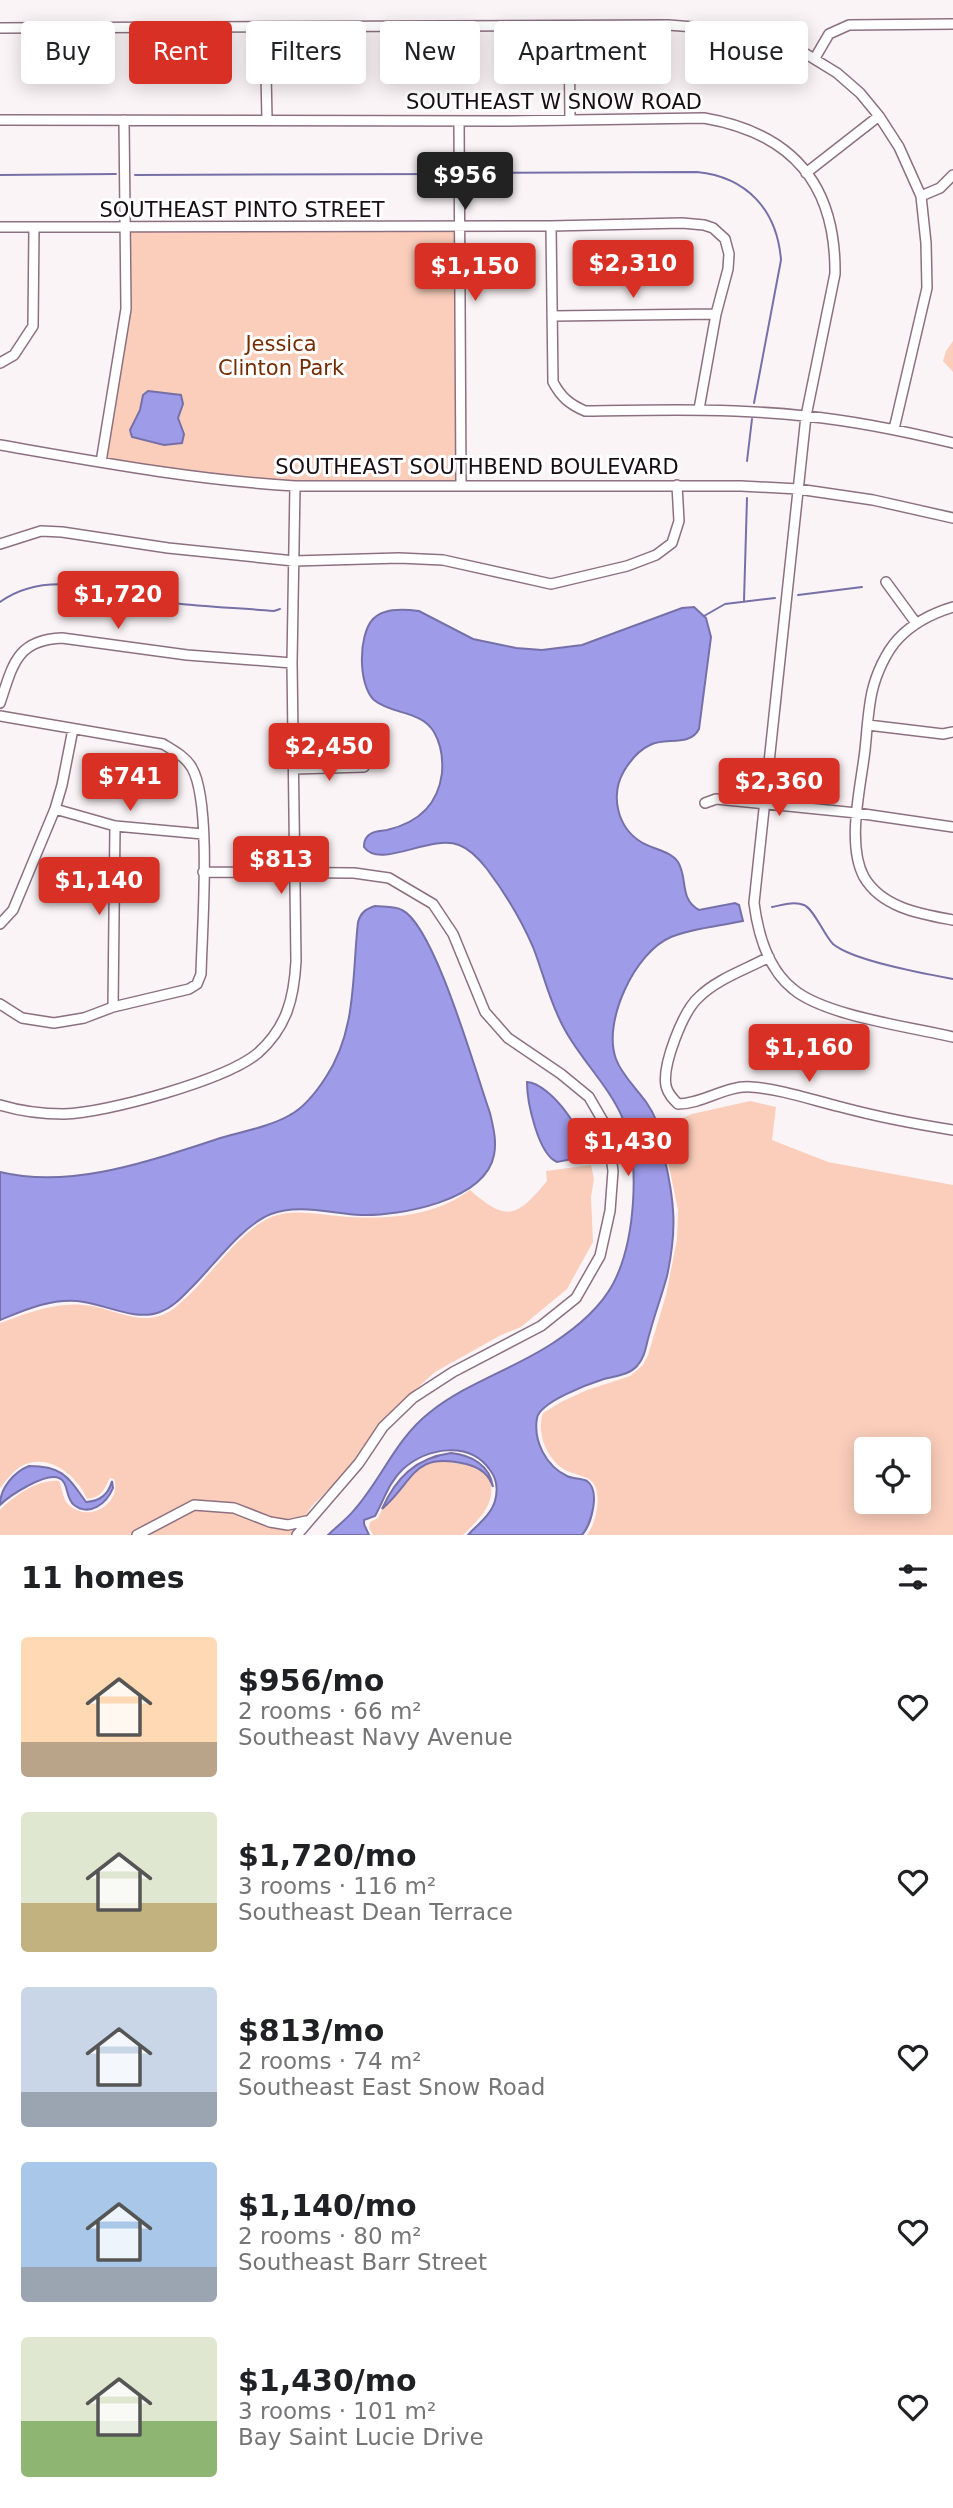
<!DOCTYPE html>
<html lang="en">
<head>
<meta charset="utf-8">
<style>
  body { margin:0; font-family:"DejaVu Sans",sans-serif; background:#f2f2f2; color:#202124; height:100vh; display:flex; flex-direction:column; font-size:26px; white-space:nowrap }
  * { box-sizing:border-box; margin:0 }
  p { font-size:23px; color:#757577 }
  .icon { flex:none; width:38px; height:38px; fill:none; stroke:currentColor; stroke-width:2; stroke-linecap:round; stroke-linejoin:round }
  .map { position:relative; height:1535px; overflow:hidden }
  .drawer { display:flex; flex-direction:column; background:#fff; flex:1 }
  .drawer>* { flex:none }
  .banner { position:absolute; left:21px; top:21px; width:912px; height:63px; display:flex; gap:14px }
  .controls { position:absolute; left:854px; top:1437px; display:grid; gap:14px }
  .controls a { display:grid; place-items:center; width:77px; height:77px; border-radius:7px; background:#fff; box-shadow:0 4px 18px #0003; font-size:35px }
  .price { position:absolute; translate:-50% -60px; padding:0 16px; border-radius:7px; background:#d93025; color:#fff; font-size:23px; line-height:46px; filter:drop-shadow(0 2px 4px #0008) }
  .price::after { content:''; position:absolute; left:50%; top:42px; width:21px; height:16px; margin-left:-10px; background:inherit; clip-path:polygon(0 0,100% 0,50% 100%) }
  .price.active { background:#222; color:#fff }
  ul { padding:0; list-style:none }
  li { display:flex; align-items:center; gap:21px; height:175px; padding:0 21px }
  li span { display:grid; place-items:center; flex:none; width:196px; height:140px; border-radius:7px; color:#555 }
  li>.icon { margin-inline-start:auto }
  span .icon { width:84px; height:84px; fill:#fffc; stroke-width:1 }
  li b { font-size:30px }
  h2 { display:flex; justify-content:space-between; align-items:center; height:84px; padding:0 21px; font-size:30px }
  .chip { padding:0 24px; border-radius:7px; background:#fff; box-shadow:0 4px 18px #0003; font-size:24px; line-height:63px }
  .chip.active { background:#d93025; color:#fff }
  .map>svg:first-child { display:block }
  .green { fill:#fbcebb; fill-rule:evenodd }
  .water { fill:#9e9be9; stroke:#7670a9; stroke-width:2 }
  .lines { fill:none; stroke-linecap:round; stroke-linejoin:round }
  .stream { stroke:#7670a9; stroke-width:2 }
  .minor-casing { stroke:#8d7080; stroke-width:12 }
  .minor { stroke:#fff; stroke-width:9 }
  .labels { text-anchor:middle; stroke-width:6; stroke-linejoin:round; paint-order:stroke }
  .street-label { font-size:21px; fill:#180d13; stroke:#fff }
  .park-label { font-size:21px; fill:#742b01; stroke:#fff }
</style>
</head>
<body>
<div class="map">
<svg width="953" height="1535" viewBox="0 0 953 1535">
  <rect width="100%" height="100%" fill="#fbf4f7"/>
  <path class="green" d="M 128,231 L 455,232 L 456,480 L 285,481 L 194,473 L 105,460 L 114,403 Z
    M 953,341 L 953,372 L 943,361 L 946,351 Z
    M 750,1101 L 776,1107 L 772,1140 L 828,1162 L 953,1185 L 953,1535 L 587,1535 C 596,1524 604,1490 590,1480 C 583,1475 572,1474 565,1470 C 547,1459 536,1434 543,1413 L 563,1401 L 587,1390 L 630,1376 L 643,1365 L 648,1355 L 666,1295 L 677,1239 L 678,1210 L 661,1127 L 692,1114 ZM 866,1449 L 919,1449 L 919,1502 L 866,1502 Z
    M 591,1165 L 594,1179 L 591,1197 L 593,1242 L 567,1289 L 521,1327 L 501,1335 L 435,1372 L 406,1398 L 336,1482 L 312,1506 L 292,1535 L 0,1535 L 0,1510 C 15,1495 38,1479 59,1481 C 63,1489 62,1500 70,1506 C 90,1523 122,1503 114,1479 L 110,1478 C 104,1489 103,1497 87,1499 C 78,1477 50,1453 24,1465 C 14,1469 7,1480 0,1488 L 0,1323 C 30,1312 59,1300 92,1306 C 114,1310 137,1323 159,1316 C 171,1313 180,1303 189,1295 C 213,1272 243,1227 274,1216 C 294,1209 317,1214 338,1216 C 382,1220 433,1218 470,1190 C 507,1223 517,1217 547,1181 L 546,1171 Z
    M 437,1460 L 473,1466 L 489,1477 C 498,1503 480,1518 463,1535 L 373,1535 L 369,1528 L 370,1522 L 378,1518 L 382,1509 L 420,1466 Z"/>
  <path class="water" d="M 148,391 L 181,395 L 183,404 L 178,418 L 184,434 L 182,443 L 164,445 L 132,437 L 130,430 L 140,410 L 143,395 Z
    M 694,607 L 706,618 L 711,637 L 699,729 C 690,747 665,737 650,745 C 639,750 630,761 624,771 C 610,795 617,827 641,842 C 652,849 671,851 678,862 C 688,878 679,899 699,910 L 735,903 L 739,905 L 743,921 C 720,926 693,928 671,937 C 635,952 602,1022 616,1059 C 624,1081 647,1096 656,1120 C 660,1132 662,1144 664,1156 C 675,1202 677,1230 667,1276 C 662,1295 655,1313 650,1332 C 646,1344 646,1356 637,1366 C 629,1375 615,1376 604,1379 C 588,1384 540,1402 537,1418 C 533,1441 546,1466 567,1476 C 573,1479 581,1478 587,1481 C 601,1491 591,1525 582,1535 L 468,1535 C 477,1525 491,1515 495,1501 C 498,1490 497,1479 490,1470 C 469,1440 427,1448 403,1469 C 389,1482 384,1500 375,1516 L 364,1520 L 364,1524 L 369,1535 L 328,1535 C 337,1526 347,1519 355,1509 C 382,1478 396,1439 429,1413 C 466,1383 514,1369 553,1343 C 576,1328 600,1308 613,1284 C 635,1242 641,1163 623,1119 C 609,1086 582,1061 565,1030 C 550,1004 544,975 533,947 C 521,919 505,893 487,869 C 480,860 470,849 459,845 C 430,834 380,870 364,847 C 364,843 364,840 367,837 C 371,831 380,831 387,830 C 417,823 438,805 442,773 C 443,760 441,744 434,732 C 421,710 392,715 374,700 C 358,685 358,635 373,619 C 383,608 405,609 419,611 L 473,639 L 516,648 L 542,650 L 582,645 L 682,608 Z
    M 375,906 C 384,907 395,906 402,910 C 435,926 476,1074 490,1113 C 493,1126 497,1141 494,1155 C 485,1201 400,1216 361,1215 C 333,1214 299,1203 271,1214 C 241,1226 213,1267 190,1289 C 181,1298 172,1308 160,1312 C 135,1322 103,1303 77,1301 C 49,1299 25,1310 0,1320 L 0,1172 C 74,1190 154,1159 224,1137 C 245,1131 271,1126 290,1115 C 305,1107 317,1091 326,1077 C 357,1030 352,975 358,922 C 361,912 366,909 375,906 Z
    M 527,1082 C 550,1083 590,1137 583,1157 L 557,1162 C 538,1154 527,1102 527,1082 Z
    M 451,1453 C 471,1455 490,1465 493,1487 C 489,1474 479,1467 466,1464 C 413,1451 415,1480 382,1509 C 396,1478 415,1458 451,1453 Z
    M 29,1466 C 63,1466 68,1477 86,1502 C 100,1501 108,1495 112,1481 L 113,1488 C 107,1503 90,1517 74,1505 C 65,1498 69,1482 59,1478 C 46,1472 10,1495 0,1505 C 0,1488 14,1472 29,1466 Z"/>
  <g class="lines">
    <path class="stream" d="M 469,173 L 697,172 C 747,177 777,210 781,260 L 754,403
      M 0,175 L 116,174
      M 135,175 L 450,174
      M 747,461 L 752,419
      M 798,595 L 862,587
      M 744,601 L 747,498
      M 0,602 C 51,565 115,596 172,603 C 206,607 240,608 274,611 L 280,609
      M 704,616 L 725,604 L 775,598
      M 772,907 C 782,905 794,901 804,905 C 814,909 824,935 833,944 C 853,961 926,974 953,979"/>
    <defs>
      <path id="minor" d="M 265,27 L 267,119
        M 569,27 L 570,118
        M 0,28 L 668,25 L 747,31 L 798,49 L 837,73 L 860,93 L 879,116 L 899,147 L 921,196 L 926,243 L 927,288 L 894,429
        M 815,58 L 829,34 L 849,25 L 953,24
        M 0,120 L 503,121 L 704,118 C 792,133 836,184 835,274 L 806,416 L 754,903 C 758,934 768,969 793,989 C 825,1016 911,1027 953,1037
        M 459,121 L 461,485
        M 806,173 L 879,116
        M 921,196 L 940,188 L 953,175
        M 551,226 L 553,382 C 561,397 569,404 585,411 C 658,410 732,408 805,416 C 855,421 904,431 953,443
        M 0,227 L 551,226 L 682,223 L 704,225 L 713,228 L 725,239 L 729,254 L 728,269 L 716,314 L 699,409
        M 552,316 L 716,314
        M 0,363 L 14,355 L 33,326 L 34,227
        M 0,445 C 98,462 195,480 295,486 L 741,486 L 798,489 L 873,500 L 953,518
        M 101,462 L 126,309 L 124,120
        M 0,544 L 41,531 L 62,532 L 168,548 L 294,561 L 399,558 L 443,560 L 551,584 L 627,566 L 656,555 L 672,543 L 679,521 L 677,485
        M 886,582 L 916,623
        M 953,607 C 933,613 912,624 898,639 C 886,652 876,674 872,692 C 868,710 867,731 865,750 C 861,786 846,844 864,877 C 882,908 921,914 953,920
        M 0,703 C 13,665 16,640 62,638 L 187,655 L 292,663
        M 0,716 L 163,744 C 173,750 186,757 192,768 C 212,803 202,929 201,974 L 197,984 L 189,989 L 113,1007 L 84,1018 L 54,1023 L 22,1018 L 0,1004
        M 868,725 L 943,734 L 953,732
        M 294,769 L 364,767
        M 705,803 L 716,799 L 857,813 L 953,827
        M 55,809 L 115,826 L 203,834
        M 203,872 L 354,873 L 389,878 L 433,904 L 453,934 L 485,1012 L 508,1038 L 561,1074 L 589,1097 L 607,1128 L 613,1171 L 610,1211 L 600,1256 L 576,1298 L 541,1326 L 453,1372 L 413,1398 L 383,1427 L 359,1463 L 297,1535
        M 0,924 L 13,910 L 55,809 L 62,785 L 73,729
        M 769,957 C 747,969 717,979 699,997 C 683,1011 662,1065 666,1086 C 668,1094 673,1099 678,1104 C 703,1104 726,1085 751,1087 C 781,1089 812,1100 841,1107 C 878,1117 915,1124 953,1130
        M 113,1007 L 115,826
        M 0,1105 C 20,1111 43,1114 64,1114 C 106,1113 226,1080 258,1053 C 287,1027 294,998 296,961 L 292,663 L 295,486
        M 137,1535 L 194,1505 L 234,1508 L 270,1522 L 288,1525 L 306,1521"/>
    </defs>
    <use href="#minor" class="minor-casing"/>
    <use href="#minor" class="minor"/>
  </g>
  <g class="labels">
    <g class="street-label">
      <text x="554" y="109">SOUTHEAST W SNOW ROAD</text>
      <text x="242" y="217">SOUTHEAST PINTO STREET</text>
      <text x="477" y="474">SOUTHEAST SOUTHBEND BOULEVARD</text>
    </g>
    <g class="park-label">
      <text x="281" y="351">Jessica<tspan x="281" dy="24">Clinton Park</tspan></text>
    </g>
  </g>
</svg>
<div class="controls">
<a><svg class="icon" aria-label="locate" viewBox="0 0 24 24"><circle cx="12" cy="12" r="6"/><path d="M12 2v4M12 18v4M2 12h4M18 12h4"/></svg></a>
</div>
<b class="price active" style="left:465px;top:212px">$956</b>
<b class="price" style="left:633px;top:300px">$2,310</b>
<b class="price" style="left:475px;top:303px">$1,150</b>
<b class="price" style="left:118px;top:631px">$1,720</b>
<b class="price" style="left:329px;top:783px">$2,450</b>
<b class="price" style="left:130px;top:813px">$741</b>
<b class="price" style="left:779px;top:818px">$2,360</b>
<b class="price" style="left:281px;top:896px">$813</b>
<b class="price" style="left:99px;top:917px">$1,140</b>
<b class="price" style="left:809px;top:1084px">$1,160</b>
<b class="price" style="left:628px;top:1178px">$1,430</b>
<div class="banner">
<a class="chip">Buy</a>
<a class="chip active">Rent</a>
<a class="chip">Filters</a>
<a class="chip">New</a>
<a class="chip">Apartment</a>
<a class="chip">House</a>
</div>
</div>
<section class="drawer">
<h2>11 homes<svg class="icon" aria-label="filters" viewBox="0 0 24 24"><path d="M4 7h16M4 17h16"/><circle cx="9" cy="7" r="2"/><circle cx="15" cy="17" r="2"/></svg></h2>
<ul>
<li><span style="background:linear-gradient(#ffd9b3 75%,#b9a48a 0)"><svg class="icon" aria-label="home" viewBox="0 0 24 24"><path d="M3 11l9-7 9 7M6 9v11h12V9"/></svg></span><div><b>$956/mo</b><p>2 rooms · 66 m²</p><p>Southeast Navy Avenue</p></div><svg class="icon" aria-label="heart" viewBox="0 0 24 24"><path d="M12 20l-8-8c-3-5 5-10 8-4 3-6 11-1 8 4z"/></svg></li>
<li><span style="background:linear-gradient(#dfe7d0 65%,#c2b280 0)"><svg class="icon" aria-label="home" viewBox="0 0 24 24"><path d="M3 11l9-7 9 7M6 9v11h12V9"/></svg></span><div><b>$1,720/mo</b><p>3 rooms · 116 m²</p><p>Southeast Dean Terrace</p></div><svg class="icon" aria-label="heart" viewBox="0 0 24 24"><path d="M12 20l-8-8c-3-5 5-10 8-4 3-6 11-1 8 4z"/></svg></li>
<li><span style="background:linear-gradient(#c9d6e8 75%,#9aa5b1 0)"><svg class="icon" aria-label="home" viewBox="0 0 24 24"><path d="M3 11l9-7 9 7M6 9v11h12V9"/></svg></span><div><b>$813/mo</b><p>2 rooms · 74 m²</p><p>Southeast East Snow Road</p></div><svg class="icon" aria-label="heart" viewBox="0 0 24 24"><path d="M12 20l-8-8c-3-5 5-10 8-4 3-6 11-1 8 4z"/></svg></li>
<li><span style="background:linear-gradient(#a9c7e8 75%,#9aa5b1 0)"><svg class="icon" aria-label="home" viewBox="0 0 24 24"><path d="M3 11l9-7 9 7M6 9v11h12V9"/></svg></span><div><b>$1,140/mo</b><p>2 rooms · 80 m²</p><p>Southeast Barr Street</p></div><svg class="icon" aria-label="heart" viewBox="0 0 24 24"><path d="M12 20l-8-8c-3-5 5-10 8-4 3-6 11-1 8 4z"/></svg></li>
<li><span style="background:linear-gradient(#dfe7d0 60%,#8fb573 0)"><svg class="icon" aria-label="home" viewBox="0 0 24 24"><path d="M3 11l9-7 9 7M6 9v11h12V9"/></svg></span><div><b>$1,430/mo</b><p>3 rooms · 101 m²</p><p>Bay Saint Lucie Drive</p></div><svg class="icon" aria-label="heart" viewBox="0 0 24 24"><path d="M12 20l-8-8c-3-5 5-10 8-4 3-6 11-1 8 4z"/></svg></li>
</ul>
</section>
</body>
</html>
